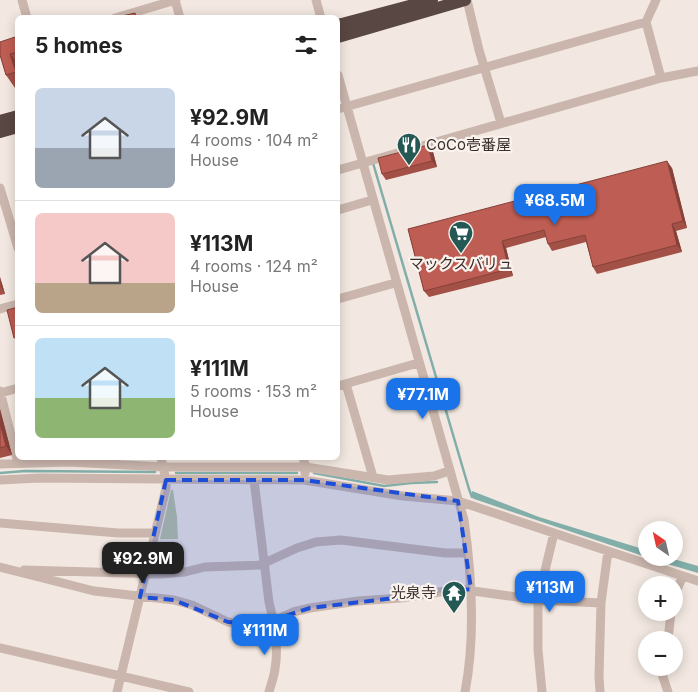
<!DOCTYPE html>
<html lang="en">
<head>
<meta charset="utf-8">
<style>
  body { margin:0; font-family:Inter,"Noto Sans JP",sans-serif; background:#f2f2f2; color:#222; height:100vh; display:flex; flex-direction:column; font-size:19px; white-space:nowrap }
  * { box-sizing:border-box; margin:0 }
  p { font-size:16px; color:#767676 }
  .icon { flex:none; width:28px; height:28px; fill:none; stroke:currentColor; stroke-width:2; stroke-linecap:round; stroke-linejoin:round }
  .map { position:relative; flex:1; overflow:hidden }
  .sheet { position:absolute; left:15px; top:15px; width:325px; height:445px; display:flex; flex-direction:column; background:#fff; border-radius:8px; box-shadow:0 2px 12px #0003 }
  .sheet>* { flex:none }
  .needle { width:32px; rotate:326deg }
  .controls { position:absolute; left:638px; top:521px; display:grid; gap:10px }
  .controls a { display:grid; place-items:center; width:45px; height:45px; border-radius:50%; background:#fff; box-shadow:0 2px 12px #0003; font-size:25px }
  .price { position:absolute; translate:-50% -42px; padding:0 11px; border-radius:10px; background:#1a73e8; color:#fff; font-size:16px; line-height:32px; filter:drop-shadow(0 1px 2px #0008) }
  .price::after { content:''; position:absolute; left:50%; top:30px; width:15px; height:11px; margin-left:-8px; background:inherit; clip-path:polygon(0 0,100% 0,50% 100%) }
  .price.current { background:#222; color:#fff }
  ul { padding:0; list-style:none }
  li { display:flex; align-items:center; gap:15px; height:125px; padding:0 20px }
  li+li { border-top:1px solid #e0e0e0 }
  li span { display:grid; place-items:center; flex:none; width:140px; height:100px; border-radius:8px; color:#555 }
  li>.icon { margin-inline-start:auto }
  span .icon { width:60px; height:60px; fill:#fffc; stroke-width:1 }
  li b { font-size:21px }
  h2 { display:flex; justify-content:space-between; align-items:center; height:60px; padding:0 20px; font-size:21px }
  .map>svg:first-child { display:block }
  .green { fill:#bbc1a1 }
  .water { fill:#81aea9 }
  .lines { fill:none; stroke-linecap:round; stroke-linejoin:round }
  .stream { stroke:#81aea9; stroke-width:2.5 }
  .minor { stroke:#cab6ad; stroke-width:9 }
  .highway { stroke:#594743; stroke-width:12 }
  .wall { fill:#a35047 }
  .shaded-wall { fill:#85413a }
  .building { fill:#be5d53; stroke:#85413a }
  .marked { fill:#1d4ed8; fill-opacity:0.2; stroke:#1d4ed8; stroke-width:4; stroke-dasharray:10 6; stroke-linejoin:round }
  .labels { text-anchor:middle; stroke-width:4.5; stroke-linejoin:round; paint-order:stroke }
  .poi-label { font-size:15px; fill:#392e2b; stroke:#faf2ed; text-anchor:start }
</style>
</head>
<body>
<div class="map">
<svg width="698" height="692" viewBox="0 0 698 692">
  <rect width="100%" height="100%" fill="#f2e8e1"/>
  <path class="green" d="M 171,490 L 173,490 L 177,517 L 178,539 L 160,539 Z"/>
  <path class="water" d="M 472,491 L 539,517 L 646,550 L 646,557 L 474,499 L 472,497 Z
    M 647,558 L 670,558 L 698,566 L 698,573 Z"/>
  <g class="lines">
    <path class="stream" d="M 373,163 L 469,489 L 472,497 L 474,497
      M 0,473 L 25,471 L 155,472
      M 176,473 L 297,473
      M 314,473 L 384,486 L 411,483 L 437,482"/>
    <path class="minor" d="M 22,0 L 27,18
      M 175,0 L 180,18
      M 316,0 L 321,18
      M 467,0 L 479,50 L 501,123
      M 656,0 L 646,22 L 661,78
      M 115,18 L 176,0
      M 338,75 L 464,520 C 472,576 476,635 465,692
      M 338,109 L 646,22
      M 338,170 L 661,78 L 698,71
      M 0,188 L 18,248
      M 338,210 L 372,200
      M 338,299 L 395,283
      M 0,309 L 18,304
      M 346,384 L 373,477
      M 338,386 L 418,363
      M 0,391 L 18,463
      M 1,393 L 18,388
      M 303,458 L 306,467 L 305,473
      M 0,464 L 69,462 L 164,467 L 306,467 L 388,480 L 434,476 L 449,471
      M 0,480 L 40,478 L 304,480 L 403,496 L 458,501 L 698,581
      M 254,480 L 269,602 C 274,623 279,647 275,669 C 274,677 271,684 269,692
      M 0,523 L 118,533 L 155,533
      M 0,567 L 94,591 L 174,600 L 192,605 L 228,622 L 242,625 L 257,625 L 274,621 L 293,612 L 310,608 L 358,601 L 401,598 L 459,589 L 538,600 L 601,603
      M 24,570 L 161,574 L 185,572 L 205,567 L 260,565 L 297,548 L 316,542 L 341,540 L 445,553 L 468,553
      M 674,596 L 683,576
      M 668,640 L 671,612
      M 0,648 L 189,692
      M 660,668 L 668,692
      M 117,692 L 166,488 L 166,480 L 161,458
      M 542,692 L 538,650 L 538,600 L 554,533
      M 600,692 L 599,676 L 601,603 L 608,551"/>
    <path class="highway" d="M 338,25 L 432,0
      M 338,37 L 465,0
      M 0,121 L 18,116
      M 0,132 L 18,127"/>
  </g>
  <path class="wall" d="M 18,36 L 18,87 L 15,88 L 6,75 L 0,55 Z
    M 428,145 L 433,152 L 437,167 L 386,180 L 382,174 Z
    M 672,168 L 687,228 L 676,231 L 682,252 L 597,274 L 593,267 L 586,242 L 552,251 L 548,244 L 546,237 L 506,248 L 513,276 L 429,297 L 424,291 L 408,229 Z
    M 0,277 L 5,294 L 0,295 Z
    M 0,409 L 12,455 L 0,458 Z"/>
  <path class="shaded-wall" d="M 10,54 L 18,64 L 18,75 L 16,72 Z
    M 428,145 L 433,152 L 437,167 L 432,161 Z
    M 667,161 L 672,168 L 687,228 L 683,221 Z
    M 672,224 L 676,231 L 682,252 L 677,245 Z
    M 502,241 L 506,248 L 513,276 L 509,269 Z
    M 0,277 L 5,294 L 1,287 Z
    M 0,409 L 12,455 L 6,446 L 0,423 Z"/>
  <path class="building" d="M 135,13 L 137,18 L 123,18 L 122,16 Z
    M 18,36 L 18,52 L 10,54 L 16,72 L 6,75 L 0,55 L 0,42 Z
    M 428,145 L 432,161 L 382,174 L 378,158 Z
    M 667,161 L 683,221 L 672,224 L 677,245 L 593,267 L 585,235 L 548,244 L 544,230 L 502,241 L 509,269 L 424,291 L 408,229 Z
    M 18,307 L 18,337 L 14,338 L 7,310 Z
    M 0,423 L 6,446 L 0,448 Z"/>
  <path class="marked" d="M 166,480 L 304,480 L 458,501 L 471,589 L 310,608 L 257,625 L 228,622 L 174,600 L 140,597 Z"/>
  <defs>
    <symbol id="restaurant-pin" viewBox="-11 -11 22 30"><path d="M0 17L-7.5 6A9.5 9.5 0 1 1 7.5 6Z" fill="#235854" stroke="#faf2ed"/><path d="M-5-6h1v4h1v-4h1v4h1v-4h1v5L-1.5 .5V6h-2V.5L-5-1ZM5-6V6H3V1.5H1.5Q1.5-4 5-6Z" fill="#fff"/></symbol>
    <symbol id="supermarket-pin" viewBox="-11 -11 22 30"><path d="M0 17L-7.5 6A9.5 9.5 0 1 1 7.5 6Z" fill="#235854" stroke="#faf2ed"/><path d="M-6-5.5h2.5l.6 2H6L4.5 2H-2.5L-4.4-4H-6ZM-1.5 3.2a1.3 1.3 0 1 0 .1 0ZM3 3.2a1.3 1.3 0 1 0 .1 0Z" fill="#fff"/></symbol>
    <symbol id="temple-pin" viewBox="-11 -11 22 30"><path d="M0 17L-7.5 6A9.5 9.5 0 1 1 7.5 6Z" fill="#235854" stroke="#faf2ed"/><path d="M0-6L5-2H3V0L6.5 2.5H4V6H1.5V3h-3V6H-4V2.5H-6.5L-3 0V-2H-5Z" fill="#fff"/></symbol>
  </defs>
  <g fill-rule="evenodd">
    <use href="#restaurant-pin" x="395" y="131" width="28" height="38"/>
    <use href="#supermarket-pin" x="447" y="219" width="28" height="38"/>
    <use href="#temple-pin" x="440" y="579" width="28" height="38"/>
  </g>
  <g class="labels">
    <g class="poi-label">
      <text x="426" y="150">CoCo壱番屋</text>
      <text x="461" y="269" text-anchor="middle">マックスバリュ</text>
      <text x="436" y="598" text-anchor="end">光泉寺</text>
    </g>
  </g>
</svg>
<div class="controls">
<a><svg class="needle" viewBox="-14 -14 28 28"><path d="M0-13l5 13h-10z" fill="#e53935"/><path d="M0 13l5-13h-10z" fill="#767676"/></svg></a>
<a>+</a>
<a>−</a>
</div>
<b class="price" style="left:555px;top:226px">¥68.5M</b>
<b class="price" style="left:423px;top:420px">¥77.1M</b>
<b class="price current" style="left:143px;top:584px">¥92.9M</b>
<b class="price" style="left:550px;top:613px">¥113M</b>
<b class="price" style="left:265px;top:656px">¥111M</b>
<section class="sheet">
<h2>5 homes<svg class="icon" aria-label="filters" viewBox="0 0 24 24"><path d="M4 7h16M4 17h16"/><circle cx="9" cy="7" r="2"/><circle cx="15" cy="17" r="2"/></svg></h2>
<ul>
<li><span style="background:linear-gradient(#c9d6e8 60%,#9aa5b1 0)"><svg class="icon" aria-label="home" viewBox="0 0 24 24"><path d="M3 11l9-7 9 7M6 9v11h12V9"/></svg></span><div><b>¥92.9M</b><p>4 rooms · 104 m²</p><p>House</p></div></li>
<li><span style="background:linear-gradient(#f6c9c9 70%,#b9a48a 0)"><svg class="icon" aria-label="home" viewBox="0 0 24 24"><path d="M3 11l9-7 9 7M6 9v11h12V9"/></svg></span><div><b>¥113M</b><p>4 rooms · 124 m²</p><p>House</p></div></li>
<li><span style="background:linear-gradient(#bfe0f5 60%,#8fb573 0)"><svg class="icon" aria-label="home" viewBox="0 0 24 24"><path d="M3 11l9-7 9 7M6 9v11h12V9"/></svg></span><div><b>¥111M</b><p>5 rooms · 153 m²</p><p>House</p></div></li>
</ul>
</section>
</div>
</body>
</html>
